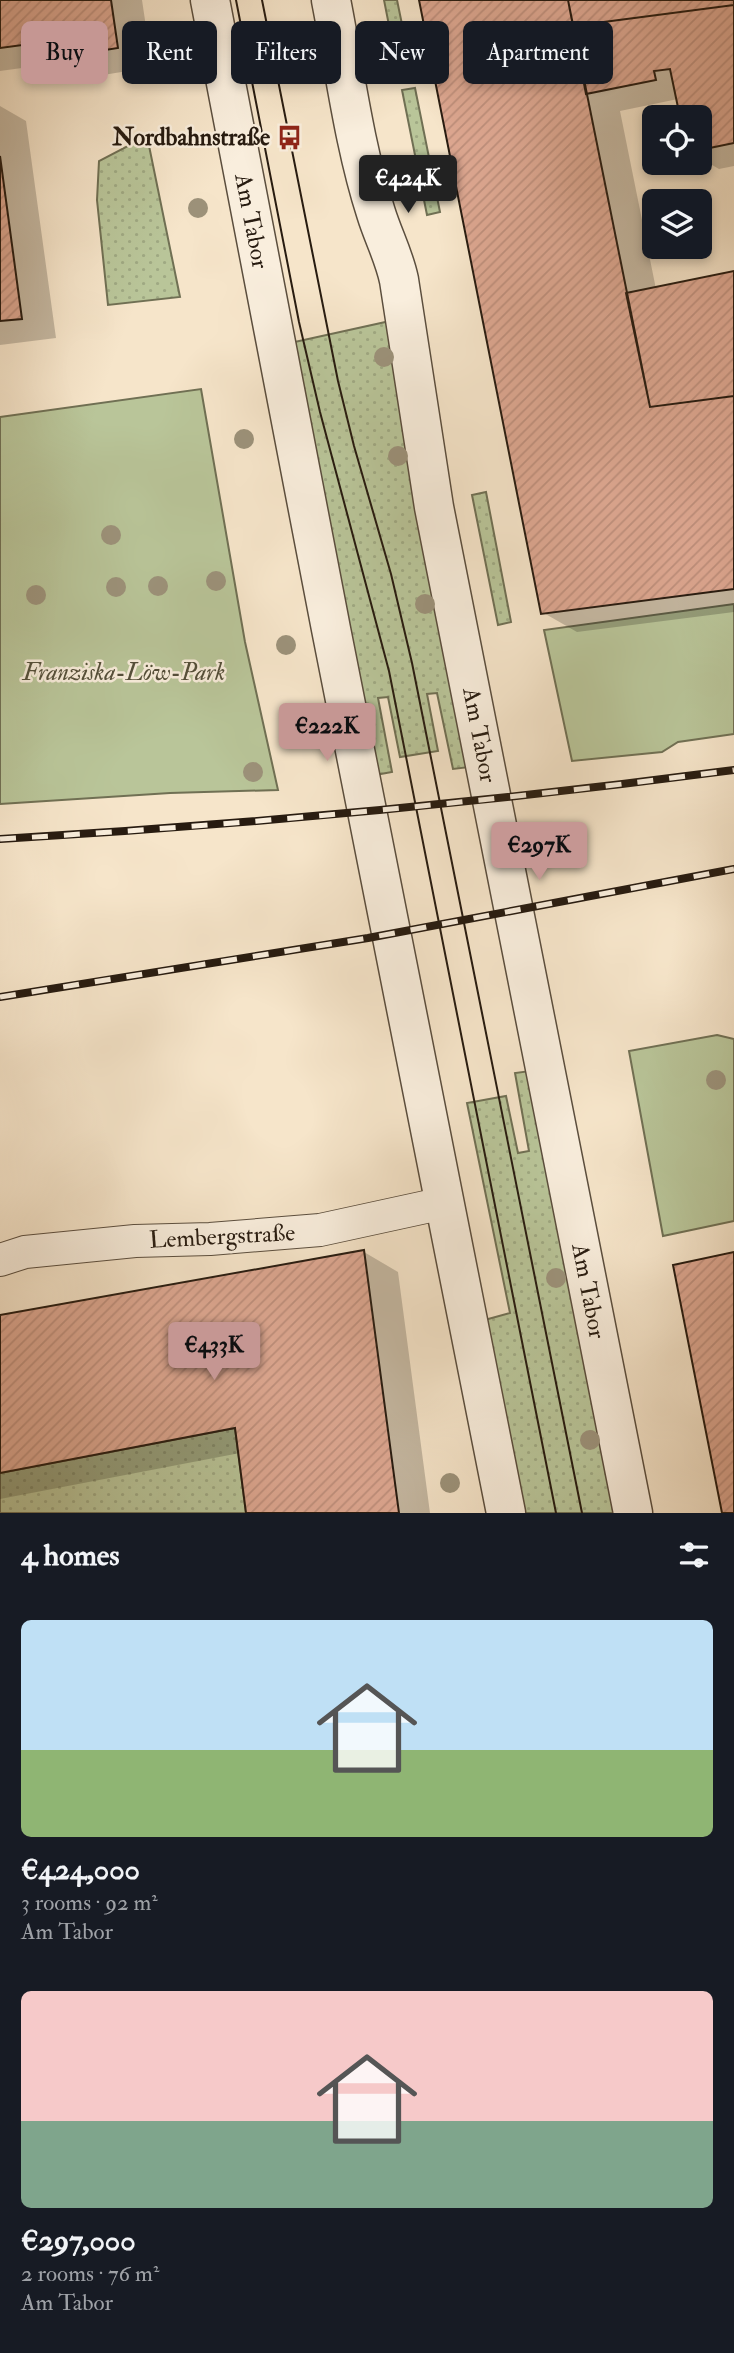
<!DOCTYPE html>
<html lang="en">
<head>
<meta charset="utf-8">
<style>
  body { margin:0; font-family:"IM FELL Double Pica",serif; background:#20242c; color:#f1f3f6; height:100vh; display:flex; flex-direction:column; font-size:26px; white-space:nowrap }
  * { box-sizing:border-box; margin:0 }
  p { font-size:23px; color:#9ea1a6 }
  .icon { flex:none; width:38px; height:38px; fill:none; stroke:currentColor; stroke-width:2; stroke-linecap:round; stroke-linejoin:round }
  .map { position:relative; height:1513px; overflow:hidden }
  .sheet { display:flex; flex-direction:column; background:#171b24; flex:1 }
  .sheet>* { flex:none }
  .banner { position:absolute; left:21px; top:21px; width:693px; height:63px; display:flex; gap:14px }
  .controls { position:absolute; left:642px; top:105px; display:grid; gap:14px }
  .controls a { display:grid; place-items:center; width:70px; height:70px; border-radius:10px; background:#171b24; box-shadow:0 4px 10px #0003; font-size:35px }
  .price { position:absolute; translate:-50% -60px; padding:0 16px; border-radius:7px; background:#c59692; color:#111; font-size:23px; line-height:46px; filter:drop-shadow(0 2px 4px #0008) }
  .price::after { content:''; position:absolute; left:50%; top:42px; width:21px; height:16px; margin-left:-10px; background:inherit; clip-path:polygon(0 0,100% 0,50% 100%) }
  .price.selected { background:#222; color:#fff }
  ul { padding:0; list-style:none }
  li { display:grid; align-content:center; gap:14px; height:371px; padding:0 21px }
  li span { display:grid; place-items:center; height:217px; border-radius:10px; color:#555 }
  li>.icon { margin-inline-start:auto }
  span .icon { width:126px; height:126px; fill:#fffc; stroke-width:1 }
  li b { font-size:30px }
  h2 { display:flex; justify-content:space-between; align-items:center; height:84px; padding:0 21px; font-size:30px }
  .chip { padding:0 24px; border-radius:10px; background:#171b24; box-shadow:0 4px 10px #0003; font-size:24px; line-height:63px }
  .chip.selected { background:#c59692; color:#111 }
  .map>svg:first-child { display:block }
  .grass { fill:url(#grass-dots); stroke:#707054; stroke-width:2 }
  .park { fill:#b9c599; stroke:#707054; stroke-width:2 }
  .shadow { fill:#0003 }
  .building { fill:url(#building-hatch); stroke:#271b10; stroke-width:2 }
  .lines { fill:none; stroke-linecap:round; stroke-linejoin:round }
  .service-casing { stroke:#5b4e3e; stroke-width:34 }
  .minor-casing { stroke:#5b4e3e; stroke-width:41 }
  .service { stroke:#f9eedd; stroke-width:32 }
  .minor { stroke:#f9eedd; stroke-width:38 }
  .tram { stroke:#271b10; stroke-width:2 }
  .rail-casing { stroke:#271b10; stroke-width:8 }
  .rail { stroke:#f9eedd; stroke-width:5; stroke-dasharray:16; stroke-linecap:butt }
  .tree { fill:#9c927a }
  .labels { text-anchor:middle; stroke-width:5; stroke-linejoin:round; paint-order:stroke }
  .poi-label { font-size:24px; font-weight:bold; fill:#271b10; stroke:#f9eedd; text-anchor:end }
  .street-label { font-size:24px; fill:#271b10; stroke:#f9eedd }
  .park-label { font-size:24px; font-style:italic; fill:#534e39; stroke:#f9eedd }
</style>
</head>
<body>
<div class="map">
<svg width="734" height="1513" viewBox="0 0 734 1513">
  <defs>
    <pattern id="grass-dots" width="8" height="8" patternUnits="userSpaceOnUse" patternTransform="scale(1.75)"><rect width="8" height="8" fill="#b9c599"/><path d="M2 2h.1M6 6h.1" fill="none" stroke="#9fa983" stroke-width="1.8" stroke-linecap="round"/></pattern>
    <pattern id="building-hatch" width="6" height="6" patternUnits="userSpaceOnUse" patternTransform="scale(1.75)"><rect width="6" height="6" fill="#dda791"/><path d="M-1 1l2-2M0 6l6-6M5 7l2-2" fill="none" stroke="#be8f7c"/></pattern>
  </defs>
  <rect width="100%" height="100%" fill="#f6e5ca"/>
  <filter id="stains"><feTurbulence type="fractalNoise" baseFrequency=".00286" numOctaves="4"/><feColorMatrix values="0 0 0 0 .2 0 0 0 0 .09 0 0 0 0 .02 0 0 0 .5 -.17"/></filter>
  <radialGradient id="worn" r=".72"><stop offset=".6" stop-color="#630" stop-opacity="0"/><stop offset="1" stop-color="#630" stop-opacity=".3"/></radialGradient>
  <path class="grass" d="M 384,0 L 397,0 L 411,68 L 398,71 Z
    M 415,88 L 440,212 L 427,215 L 402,90 Z
    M 147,136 L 180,297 L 108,305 L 97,200 L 99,161 Z
    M 390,321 L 470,767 L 453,769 L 437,693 L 427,694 L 438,751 L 400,757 L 388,697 L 378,698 L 392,772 L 375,775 L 290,343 Z
    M 486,492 L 511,622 L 498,625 L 472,495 Z
    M 530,1071 L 618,1513 L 519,1513 L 481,1321 L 510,1313 L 467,1103 L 506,1096 L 518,1153 L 529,1151 L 515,1073 Z
    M 235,1428 L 246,1513 L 0,1513 L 0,1473 Z"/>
  <path class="park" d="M 201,389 L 245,642 L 278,790 L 170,793 L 0,804 L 0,417 Z
    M 734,604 L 734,734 L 678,742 L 662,752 L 572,761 L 544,630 Z
    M 717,1035 L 734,1039 L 734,1221 L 663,1236 L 629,1051 Z"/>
  <path class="shadow" d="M 0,0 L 142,0 L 152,67 L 91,77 L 66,62 L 0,71 Z
    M 421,0 L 734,0 L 734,166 L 719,169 L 700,158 L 700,117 L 681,117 L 678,99 L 620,111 L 656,289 L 734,273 L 734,612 L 577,632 L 542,612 Z
    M 0,106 L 26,121 L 56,338 L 0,345 Z
    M 364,1252 L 398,1272 L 430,1513 L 248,1513 L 240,1453 L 0,1499 L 0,1317 Z"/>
  <path class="building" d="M 0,0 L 111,0 L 118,48 L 55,58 L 52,41 L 0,48 Z
    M 419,0 L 568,0 L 650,407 L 734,396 L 734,589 L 541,614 Z
    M 568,0 L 734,0 L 734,5 L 573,26 Z
    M 734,5 L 734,143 L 700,150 L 700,117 L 680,117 L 670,69 L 654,71 L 656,80 L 586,94 L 573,26 Z
    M 0,156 L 22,319 L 0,321 Z
    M 734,271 L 734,396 L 650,407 L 626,293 Z
    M 364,1250 L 399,1513 L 246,1513 L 235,1428 L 0,1473 L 0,1315 Z
    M 734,1252 L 734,1513 L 722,1513 L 673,1265 Z"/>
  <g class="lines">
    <defs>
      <path id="service" d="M 0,1260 L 25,1252 L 135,1241 L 210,1239 L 320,1230 L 444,1203"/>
      <path id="minor" d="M 210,0 L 331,629 L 506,1513
        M 331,0 C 345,71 354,145 376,213 C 383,236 394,256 399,280 L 434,507 L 633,1513"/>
    </defs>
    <use href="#service" class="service-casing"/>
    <use href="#minor" class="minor-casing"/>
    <use href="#service" class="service"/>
    <use href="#minor" class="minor"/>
    <path class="tram" d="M 236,0 L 299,322 L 320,412 L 389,671 L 556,1513
      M 262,0 L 338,381 L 354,446 L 391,574 L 412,663 L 582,1513"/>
    <defs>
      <path id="rail" d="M 0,839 C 245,825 490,802 734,770
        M 0,997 L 368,938 L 734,869"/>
    </defs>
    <use href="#rail" class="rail-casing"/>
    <use href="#rail" class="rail"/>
  </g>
  <g class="tree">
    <circle cx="198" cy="208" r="10"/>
    <circle cx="384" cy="357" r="10"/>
    <circle cx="244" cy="439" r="10"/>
    <circle cx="398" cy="456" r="10"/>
    <circle cx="111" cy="535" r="10"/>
    <circle cx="216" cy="581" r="10"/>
    <circle cx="158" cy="586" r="10"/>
    <circle cx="116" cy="587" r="10"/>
    <circle cx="36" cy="595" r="10"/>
    <circle cx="425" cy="604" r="10"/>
    <circle cx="286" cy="645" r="10"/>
    <circle cx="253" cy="772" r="10"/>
    <circle cx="716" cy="1080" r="10"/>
    <circle cx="556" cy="1278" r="10"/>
    <circle cx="590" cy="1440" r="10"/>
    <circle cx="450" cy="1483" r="10"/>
  </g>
  <defs>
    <symbol id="bus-bare" viewBox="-9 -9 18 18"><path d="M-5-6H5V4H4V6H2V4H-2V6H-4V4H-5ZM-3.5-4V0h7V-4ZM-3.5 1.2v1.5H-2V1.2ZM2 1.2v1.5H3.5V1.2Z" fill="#8f2418" stroke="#f9eedd" stroke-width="2.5" paint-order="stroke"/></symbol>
  </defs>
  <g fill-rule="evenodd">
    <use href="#bus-bare" x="272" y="120" width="35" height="35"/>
  </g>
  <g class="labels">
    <g class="poi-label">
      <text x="270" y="145">Nordbahnstraße</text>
    </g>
    <g class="street-label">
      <text transform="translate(252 221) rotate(79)" y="8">Am Tabor</text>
      <text transform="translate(480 735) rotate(79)" y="8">Am Tabor</text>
      <text transform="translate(222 1236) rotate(-3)" y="8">Lembergstraße</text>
      <text transform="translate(589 1291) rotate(79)" y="8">Am Tabor</text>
    </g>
    <g class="park-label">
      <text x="124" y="680">Franziska-Löw-Park</text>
    </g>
  </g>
  <rect width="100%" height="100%" filter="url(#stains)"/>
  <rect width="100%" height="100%" fill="url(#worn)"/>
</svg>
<div class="controls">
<a><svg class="icon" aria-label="locate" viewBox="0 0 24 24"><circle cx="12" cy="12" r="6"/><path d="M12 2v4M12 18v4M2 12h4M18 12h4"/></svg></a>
<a><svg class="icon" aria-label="layers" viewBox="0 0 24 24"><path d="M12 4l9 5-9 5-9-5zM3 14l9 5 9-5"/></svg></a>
</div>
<b class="price selected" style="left:408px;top:215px">€424K</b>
<b class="price" style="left:327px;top:763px">€222K</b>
<b class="price" style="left:539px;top:882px">€297K</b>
<b class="price" style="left:214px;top:1382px">€433K</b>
<div class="banner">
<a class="chip selected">Buy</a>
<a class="chip">Rent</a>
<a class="chip">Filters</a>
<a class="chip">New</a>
<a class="chip">Apartment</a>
</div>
</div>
<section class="sheet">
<h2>4 homes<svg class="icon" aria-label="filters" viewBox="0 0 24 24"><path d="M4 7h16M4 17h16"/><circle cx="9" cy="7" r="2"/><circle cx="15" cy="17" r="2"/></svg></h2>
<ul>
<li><span style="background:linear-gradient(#bfe0f5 60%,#8fb573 0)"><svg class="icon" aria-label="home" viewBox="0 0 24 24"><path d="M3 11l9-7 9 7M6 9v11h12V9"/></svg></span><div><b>€424,000</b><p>3 rooms · 92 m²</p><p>Am Tabor</p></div></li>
<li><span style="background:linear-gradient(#f6c9c9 60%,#7fa58c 0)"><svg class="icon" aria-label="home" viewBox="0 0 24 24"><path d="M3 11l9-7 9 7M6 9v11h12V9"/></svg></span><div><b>€297,000</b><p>2 rooms · 76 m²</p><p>Am Tabor</p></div></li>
</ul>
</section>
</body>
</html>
